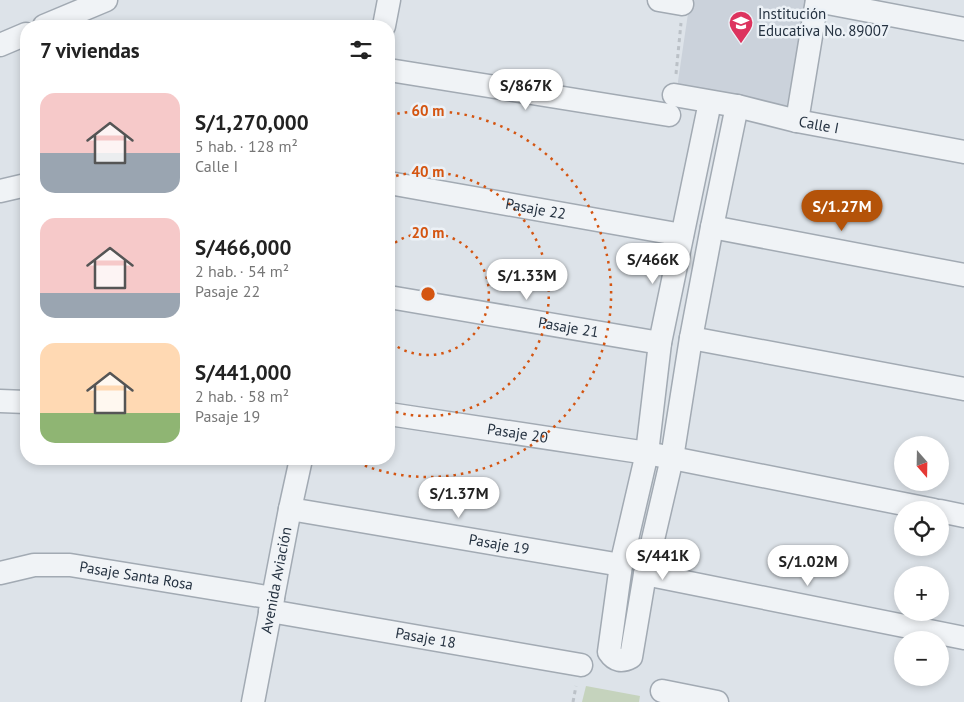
<!DOCTYPE html>
<html lang="es">
<head>
<meta charset="utf-8">
<style>
  body { margin:0; font-family:"PT Sans",sans-serif; background:#f6f6f6; color:#222; height:100vh; display:flex; flex-direction:column; font-size:19px; white-space:nowrap }
  * { box-sizing:border-box; margin:0 }
  p { font-size:16px; color:#767676 }
  .icon { flex:none; width:28px; height:28px; fill:none; stroke:currentColor; stroke-width:2; stroke-linecap:round; stroke-linejoin:round }
  .map { position:relative; flex:1; overflow:hidden }
  .sheet { position:absolute; left:20px; top:20px; width:375px; height:445px; display:flex; flex-direction:column; background:#fff; border-radius:20px; box-shadow:0 2px 8px #0003 }
  .sheet>* { flex:none }
  .needle { width:32px; rotate:160deg }
  .tools { position:absolute; left:894px; top:436px; display:grid; gap:10px }
  .tools a { display:grid; place-items:center; width:55px; height:55px; border-radius:50%; background:#fff; box-shadow:0 2px 8px #0003; font-size:25px }
  .price { position:absolute; translate:-50% -42px; padding:0 11px; border-radius:18px; background:#fff; color:#222; font-size:16px; line-height:32px; filter:drop-shadow(0 1px 2px #0008) }
  .price::after { content:''; position:absolute; left:50%; top:30px; width:15px; height:11px; margin-left:-8px; background:inherit; clip-path:polygon(0 0,100% 0,50% 100%) }
  .price.selected { background:#b45309; color:#fff }
  ul { padding:0; list-style:none }
  li { display:flex; align-items:center; gap:15px; height:125px; padding:0 20px }
  li span { display:grid; place-items:center; flex:none; width:140px; height:100px; border-radius:15px; color:#555 }
  li>.icon { margin-inline-start:auto }
  span .icon { width:60px; height:60px; fill:#fffc; stroke-width:1 }
  li b { font-size:21px }
  h2 { display:flex; justify-content:space-between; align-items:center; height:60px; padding:0 20px; font-size:21px }
  .map>svg:first-child { display:block }
  .built { fill:#cbd2db }
  .green { fill:#c5d3bd }
  .lines { fill:none; stroke-linecap:round; stroke-linejoin:round }
  .minor-casing { stroke:#a2aab3; stroke-width:25 }
  .path { stroke:#bbc1c7; stroke-width:3; stroke-dasharray:4 4; stroke-linecap:butt }
  .minor { stroke:#f0f3f6; stroke-width:22 }
  .ring { fill:none; stroke:#d45511; stroke-width:2.5; stroke-dasharray:2.5 5 }
  .labels { text-anchor:middle; stroke-width:5; stroke-linejoin:round; paint-order:stroke }
  .poi-label { font-size:15px; fill:#253241; stroke:#ecf1f6; text-anchor:start }
  .street-label { font-size:15px; fill:#253241; stroke:#ecf1f6 }
  .centre { fill:#d45511; stroke:#ecf1f6; stroke-width:2.5 }
  .ring-label { font-size:15px; text-anchor:middle; font-weight:bold; fill:#d45511; stroke:#ecf1f6; stroke-width:5; stroke-linejoin:round; paint-order:stroke }
</style>
</head>
<body>
<div class="map">
<svg width="964" height="702" viewBox="0 0 964 702">
  <rect width="100%" height="100%" fill="#dde3e9"/>
  <path class="built" d="M 690,0 L 807,0 L 786,110 L 677,88 Z"/>
  <path class="green" d="M 586,686 L 640,696 L 639,702 L 582,702 Z"/>
  <g class="lines">
    <defs>
      <g id="minor">
        <path d="M 659,0 L 682,4"/>
        <path d="M 817,1 L 964,29"/>
        <path d="M 44,26 L 106,0"/>
        <path d="M 384,26 L 389,0"/>
        <path d="M 0,45 L 26,34"/>
        <path d="M 389,70 L 669,115"/>
        <path id="s1" d="M 674,95 L 737,106 L 797,121 L 964,152"/>
        <path d="M 710,102 L 660,343 L 647,453 L 621,565 L 609,652 C 615,661 622,662 631,657 L 645,574 L 672,458 L 691,338 L 712,227 L 737,106"/>
        <path d="M 797,121 L 817,0"/>
        <path id="s2" d="M 389,183 L 682,235"/>
        <path d="M 0,191 L 26,185"/>
        <path d="M 712,227 L 964,275"/>
        <path id="s3" d="M 389,297 L 660,343"/>
        <path d="M 691,338 L 964,389"/>
        <path d="M 0,401 L 26,402"/>
        <path id="s4" d="M 389,414 L 647,453 L 934,510"/>
        <path id="s5" d="M 290,509 L 621,565"/>
        <path d="M 940,511 L 964,516"/>
        <path id="s6" d="M 0,573 L 34,565 L 70,565 L 273,598"/>
        <path d="M 645,574 L 964,638"/>
        <path id="s7" d="M 270,611 L 581,665"/>
        <path d="M 662,691 L 717,702"/>
        <path id="s8" d="M 253,702 L 290,509 L 301,459"/>
      </g>
    </defs>
    <use href="#minor" class="minor-casing"/>
    <path class="path" d="M 676,74 L 681,23
      M 573,702 L 576,686"/>
    <use href="#minor" class="minor"/>
  </g>
  <g class="ring">
    <path d="M389 247A61 61 0 1 1 389 341"/>
    <path d="M389 178A122 122 0 1 1 389 410"/>
    <path d="M390 115A183 183 0 1 1 349 459"/>
  </g>
  <defs>
    <symbol id="school-pin" viewBox="-11 -11 22 30"><path d="M0 17L-7.5 6A9.5 9.5 0 1 1 7.5 6Z" fill="#dd335e" stroke="#ecf1f6"/><path d="M0-5L7-2L0 1L-7-2ZM-4 1L0 2.5L4 1V4Q0 6-4 4Z" fill="#fff"/></symbol>
  </defs>
  <g fill-rule="evenodd">
    <use href="#school-pin" x="727" y="9" width="28" height="38"/>
  </g>
  <g class="labels">
    <g class="poi-label">
      <text x="758" y="19">Institución<tspan x="758" dy="17">Educativa No. 89007</tspan></text>
    </g>
    <g class="street-label">
      <text dy="5" stroke="none"><textPath href="#s1" startOffset="148">Calle I</textPath></text>
      <text dy="5" stroke="none"><textPath href="#s2" startOffset="149">Pasaje 22</textPath></text>
      <text dy="5" stroke="none"><textPath href="#s3" startOffset="182">Pasaje 21</textPath></text>
      <text dy="5" stroke="none"><textPath href="#s4" startOffset="130">Pasaje 20</textPath></text>
      <text dy="5" stroke="none"><textPath href="#s5" startOffset="212">Pasaje 19</textPath></text>
      <text dy="5" stroke="none"><textPath href="#s6" startOffset="138">Pasaje Santa Rosa</textPath></text>
      <text dy="5" stroke="none"><textPath href="#s8" startOffset="124">Avenida Aviación</textPath></text>
      <text dy="5" stroke="none"><textPath href="#s7" startOffset="158">Pasaje 18</textPath></text>
    </g>
  </g>
  <circle cx="428" cy="294" r="8" class="centre"/>
  <g class="ring-label">
    <text x="428" y="116">60 m</text>
    <text x="428" y="177">40 m</text>
    <text x="428" y="238">20 m</text>
  </g>
</svg>
<div class="tools">
<a><svg class="needle" viewBox="-14 -14 28 28"><path d="M0-13l5 13h-10z" fill="#e53935"/><path d="M0 13l5-13h-10z" fill="#767676"/></svg></a>
<a><svg class="icon" aria-label="locate" viewBox="0 0 24 24"><circle cx="12" cy="12" r="6"/><path d="M12 2v4M12 18v4M2 12h4M18 12h4"/></svg></a>
<a>+</a>
<a>−</a>
</div>
<b class="price" style="left:526px;top:111px">S/867K</b>
<b class="price selected" style="left:842px;top:232px">S/1.27M</b>
<b class="price" style="left:653px;top:285px">S/466K</b>
<b class="price" style="left:527px;top:301px">S/1.33M</b>
<b class="price" style="left:459px;top:519px">S/1.37M</b>
<b class="price" style="left:663px;top:581px">S/441K</b>
<b class="price" style="left:808px;top:587px">S/1.02M</b>
<section class="sheet">
<h2>7 viviendas<svg class="icon" aria-label="filters" viewBox="0 0 24 24"><path d="M4 7h16M4 17h16"/><circle cx="9" cy="7" r="2"/><circle cx="15" cy="17" r="2"/></svg></h2>
<ul>
<li><span style="background:linear-gradient(#f6c9c9 60%,#9aa5b1 0)"><svg class="icon" aria-label="home" viewBox="0 0 24 24"><path d="M3 11l9-7 9 7M6 9v11h12V9"/></svg></span><div><b>S/1,270,000</b><p>5 hab. · 128 m²</p><p>Calle I</p></div></li>
<li><span style="background:linear-gradient(#f6c9c9 75%,#9aa5b1 0)"><svg class="icon" aria-label="home" viewBox="0 0 24 24"><path d="M3 11l9-7 9 7M6 9v11h12V9"/></svg></span><div><b>S/466,000</b><p>2 hab. · 54 m²</p><p>Pasaje 22</p></div></li>
<li><span style="background:linear-gradient(#ffd9b3 70%,#8fb573 0)"><svg class="icon" aria-label="home" viewBox="0 0 24 24"><path d="M3 11l9-7 9 7M6 9v11h12V9"/></svg></span><div><b>S/441,000</b><p>2 hab. · 58 m²</p><p>Pasaje 19</p></div></li>
</ul>
</section>
</div>
</body>
</html>
